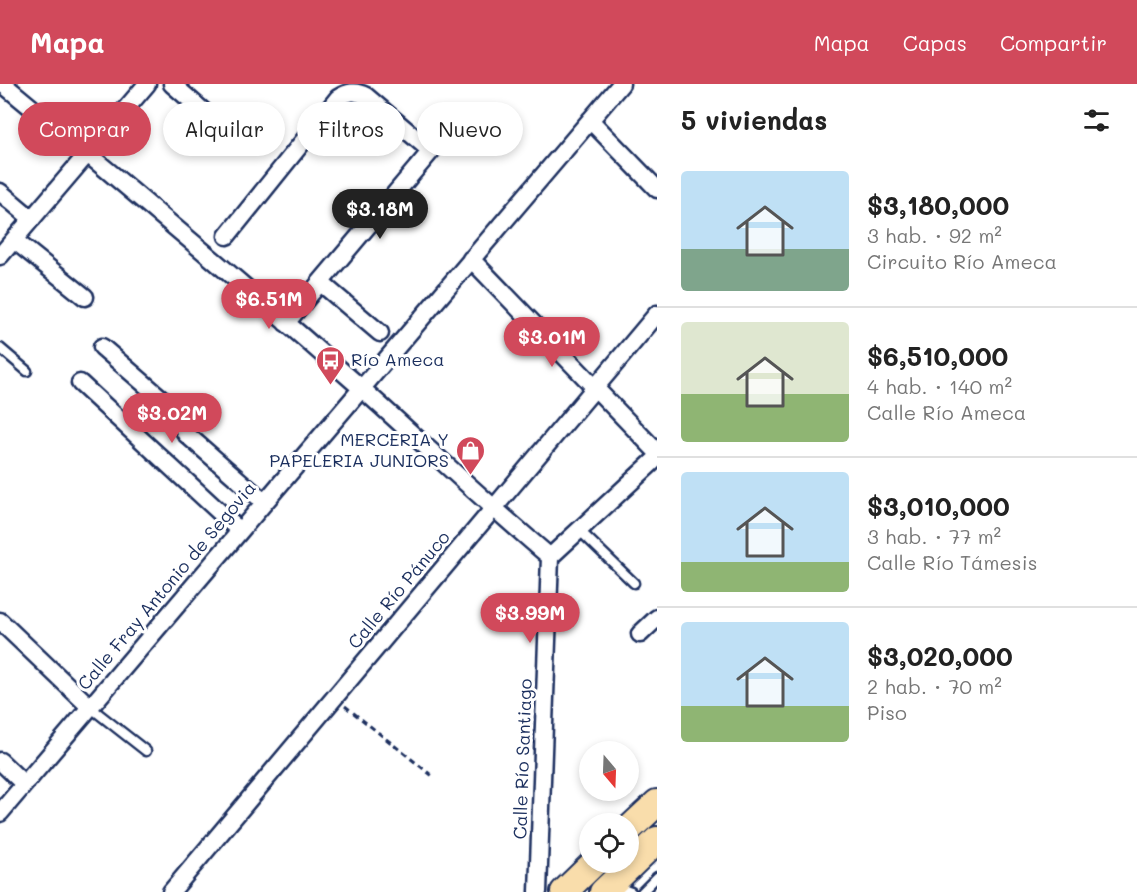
<!DOCTYPE html>
<html lang="es">
<head>
<meta charset="utf-8">
<style>
  body { margin:0; font-family:Mali,sans-serif; background:#f6f6f6; color:#222; height:100vh; display:flex; flex-direction:column; font-size:22px; white-space:nowrap }
  * { box-sizing:border-box; margin:0 }
  p { font-size:20px; color:#767676 }
  .icon { flex:none; width:33px; height:33px; fill:none; stroke:currentColor; stroke-width:2; stroke-linecap:round; stroke-linejoin:round }
  .map { position:relative; flex:1; overflow:hidden }
  .details { display:flex; flex-direction:column; background:#fff; width:480px }
  .details>* { flex:none }
  .hud { position:absolute; left:18px; top:18px; width:549px; height:54px; display:flex; gap:12px }
  .needle { width:39px; rotate:161deg }
  .tools { position:absolute; left:579px; top:657px; display:grid; gap:12px }
  .tools a { display:grid; place-items:center; width:60px; height:60px; border-radius:50%; background:#fff; box-shadow:0 3px 9px #0003; font-size:30px }
  .price { position:absolute; translate:-50% -51px; padding:0 14px; border-radius:21px; background:#d1495b; color:#fff; font-size:20px; line-height:39px; filter:drop-shadow(0 2px 3px #0008) }
  .price::after { content:''; position:absolute; left:50%; top:36px; width:18px; height:14px; margin-left:-9px; background:inherit; clip-path:polygon(0 0,100% 0,50% 100%) }
  .price.current { background:#222; color:#fff }
  ul { padding:0; list-style:none }
  li { display:flex; align-items:center; gap:18px; height:150px; padding:0 24px }
  li+li { border-top:2px solid #e0e0e0 }
  li span { display:grid; place-items:center; flex:none; width:168px; height:120px; border-radius:6px; color:#555 }
  li>.icon { margin-inline-start:auto }
  span .icon { width:72px; height:72px; fill:#fffc; stroke-width:1 }
  li b { font-size:26px }
  h2 { display:flex; justify-content:space-between; align-items:center; height:72px; padding:0 24px; font-size:26px }
  .chip { padding:0 21px; border-radius:27px; background:#fff; box-shadow:0 3px 9px #0003; font-size:21px; line-height:54px }
  .chip.current { background:#d1495b; color:#fff }
  header { display:flex; align-items:center; gap:36px; box-sizing:border-box; height:84px; padding:0 30px; background:#d1495b; color:#fff }
  header strong { font-size:28px }
  nav { display:flex; gap:33px; margin-inline-start:auto; font-size:21px }
  main { display:flex; flex:1; min-height:0 }
  .map>svg:first-child { display:block }
  .lines { fill:none; stroke-linecap:round; stroke-linejoin:round }
  .lane-casing { stroke:#1b2f5e; stroke-width:13 }
  .street-casing { stroke:#1b2f5e; stroke-width:21 }
  .primary-casing { stroke:#1b2f5e; stroke-width:30 }
  .path { stroke:#1b2f5e; stroke-width:3; stroke-dasharray:6 4.5; stroke-linecap:butt }
  .lane { stroke:#fff; stroke-width:8 }
  .street { stroke:#fff; stroke-width:16 }
  .primary { stroke:#f9ddab; stroke-width:26 }
  .labels { text-anchor:middle; stroke-width:6; stroke-linejoin:round; paint-order:stroke }
  .poi-label { font-size:18px; fill:#1b2f5e; stroke:#fff; text-anchor:start }
  .street-label { font-size:18px; fill:#1b2f5e; stroke:#fff }
</style>
</head>
<body>
<header>
<strong>Mapa</strong>
<nav><a>Mapa</a><a>Capas</a><a>Compartir</a></nav>
</header>
<main>
<div class="map">
<svg width="657" height="808" viewBox="0 0 657 808">
  <rect width="100%" height="100%" fill="#fff"/>
  <filter id="ink" filterUnits="userSpaceOnUse"><feTurbulence type="fractalNoise" baseFrequency=".0167" numOctaves="2"/><feDisplacementMap in="SourceGraphic" scale="12" xChannelSelector="R" yChannelSelector="G"/><feConvolveMatrix kernelMatrix="1 2 1 2 8 2 1 2 1" color-interpolation-filters="sRGB"/></filter>
  <g filter="url(#ink)">
    <g class="lines">
      <defs>
        <path id="lane" d="M 0,264 L 27,287
          M 579,446 L 634,499
          M 90,623 L 146,667
          M 614,802 L 631,808
          M 642,808 L 657,793"/>
        <path id="street" d="M 3,0 C 124,99 243,200 360,303 C 424,360 485,418 550,473
          M 172,0 L 232,52
          M 590,36 L 657,105
          M 0,108 L 32,135
          M 227,152 L 338,14 C 348,8 355,6 366,12 L 431,67
          M 14,156 L 85,213
          M 0,172 L 147,0
          M 471,175 L 657,368
          M 321,199 L 380,249
          M 286,239 L 431,67 L 458,39
          M 102,263 L 177,328 C 183,335 181,343 186,350 L 264,418
          M 80,299 L 240,447
          M 0,537 L 90,623
          M 640,550 L 657,534
          M 0,677 L 24,700
          M 0,729 L 621,0
          M 171,808 L 657,230
          M 538,808 L 550,473 L 657,374"/>
        <path id="primary" d="M 628,746 L 657,719
          M 564,808 L 595,778
          M 603,808 L 657,756"/>
      </defs>
      <use href="#lane" class="lane-casing"/>
      <use href="#street" class="street-casing"/>
      <use href="#primary" class="primary-casing"/>
      <path class="path" d="M 345,622 L 435,694"/>
      <use href="#lane" class="lane"/>
      <use href="#street" class="street"/>
      <use href="#primary" class="primary"/>
    </g>
  </g>
  <defs>
    <symbol id="bus-pin" viewBox="-11 -11 22 30"><path d="M0 17L-7.5 6A9.5 9.5 0 1 1 7.5 6Z" fill="#d1495b" stroke="#fff"/><path d="M-5-6H5V4H4V6H2V4H-2V6H-4V4H-5ZM-3.5-4V0h7V-4ZM-3.5 1.2v1.5H-2V1.2ZM2 1.2v1.5H3.5V1.2Z" fill="#fff"/></symbol>
    <symbol id="shop-pin" viewBox="-11 -11 22 30"><path d="M0 17L-7.5 6A9.5 9.5 0 1 1 7.5 6Z" fill="#d1495b" stroke="#fff"/><path d="M-5-2.5h2.3a2.7 3.5 0 0 1 5.4 0H5L5.5 6h-11ZM-1.5-2.5h3a1.5 2.3 0 0 0-3 0Z" fill="#fff"/></symbol>
  </defs>
  <g fill-rule="evenodd">
    <use href="#bus-pin" x="314" y="260" width="33" height="45"/>
    <use href="#shop-pin" x="454" y="350" width="33" height="45"/>
  </g>
  <g class="labels">
    <g class="poi-label">
      <text x="351" y="282">Río Ameca</text>
      <text x="449" y="362" text-anchor="end">MERCERIA Y<tspan x="449" dy="21">PAPELERIA JUNIORS</tspan></text>
    </g>
    <g class="street-label">
      <text transform="translate(167 502) rotate(-50)" y="6">Calle Fray Antonio de Segovia</text>
      <text transform="translate(399 506) rotate(-50)" y="6">Calle Río Pánuco</text>
      <text transform="translate(523 675) rotate(-88)" y="6">Calle Río Santiago</text>
    </g>
  </g>
</svg>
<div class="tools">
<a><svg class="needle" viewBox="-14 -14 28 28"><path d="M0-13l5 13h-10z" fill="#e53935"/><path d="M0 13l5-13h-10z" fill="#767676"/></svg></a>
<a><svg class="icon" aria-label="locate" viewBox="0 0 24 24"><circle cx="12" cy="12" r="6"/><path d="M12 2v4M12 18v4M2 12h4M18 12h4"/></svg></a>
</div>
<b class="price current" style="left:380px;top:156px">$3.18M</b>
<b class="price" style="left:269px;top:246px">$6.51M</b>
<b class="price" style="left:552px;top:284px">$3.01M</b>
<b class="price" style="left:172px;top:360px">$3.02M</b>
<b class="price" style="left:530px;top:560px">$3.99M</b>
<div class="hud">
<a class="chip current">Comprar</a>
<a class="chip">Alquilar</a>
<a class="chip">Filtros</a>
<a class="chip">Nuevo</a>
</div>
</div>
<section class="details">
<h2>5 viviendas<svg class="icon" aria-label="filters" viewBox="0 0 24 24"><path d="M4 7h16M4 17h16"/><circle cx="9" cy="7" r="2"/><circle cx="15" cy="17" r="2"/></svg></h2>
<ul>
<li><span style="background:linear-gradient(#bfe0f5 65%,#7fa58c 0)"><svg class="icon" aria-label="home" viewBox="0 0 24 24"><path d="M3 11l9-7 9 7M6 9v11h12V9"/></svg></span><div><b>$3,180,000</b><p>3 hab. · 92 m²</p><p>Circuito Río Ameca</p></div></li>
<li><span style="background:linear-gradient(#dfe7d0 60%,#8fb573 0)"><svg class="icon" aria-label="home" viewBox="0 0 24 24"><path d="M3 11l9-7 9 7M6 9v11h12V9"/></svg></span><div><b>$6,510,000</b><p>4 hab. · 140 m²</p><p>Calle Río Ameca</p></div></li>
<li><span style="background:linear-gradient(#bfe0f5 75%,#8fb573 0)"><svg class="icon" aria-label="home" viewBox="0 0 24 24"><path d="M3 11l9-7 9 7M6 9v11h12V9"/></svg></span><div><b>$3,010,000</b><p>3 hab. · 77 m²</p><p>Calle Río Támesis</p></div></li>
<li><span style="background:linear-gradient(#bfe0f5 70%,#8fb573 0)"><svg class="icon" aria-label="home" viewBox="0 0 24 24"><path d="M3 11l9-7 9 7M6 9v11h12V9"/></svg></span><div><b>$3,020,000</b><p>2 hab. · 70 m²</p><p>Piso</p></div></li>
</ul>
</section>
</main>
</body>
</html>
